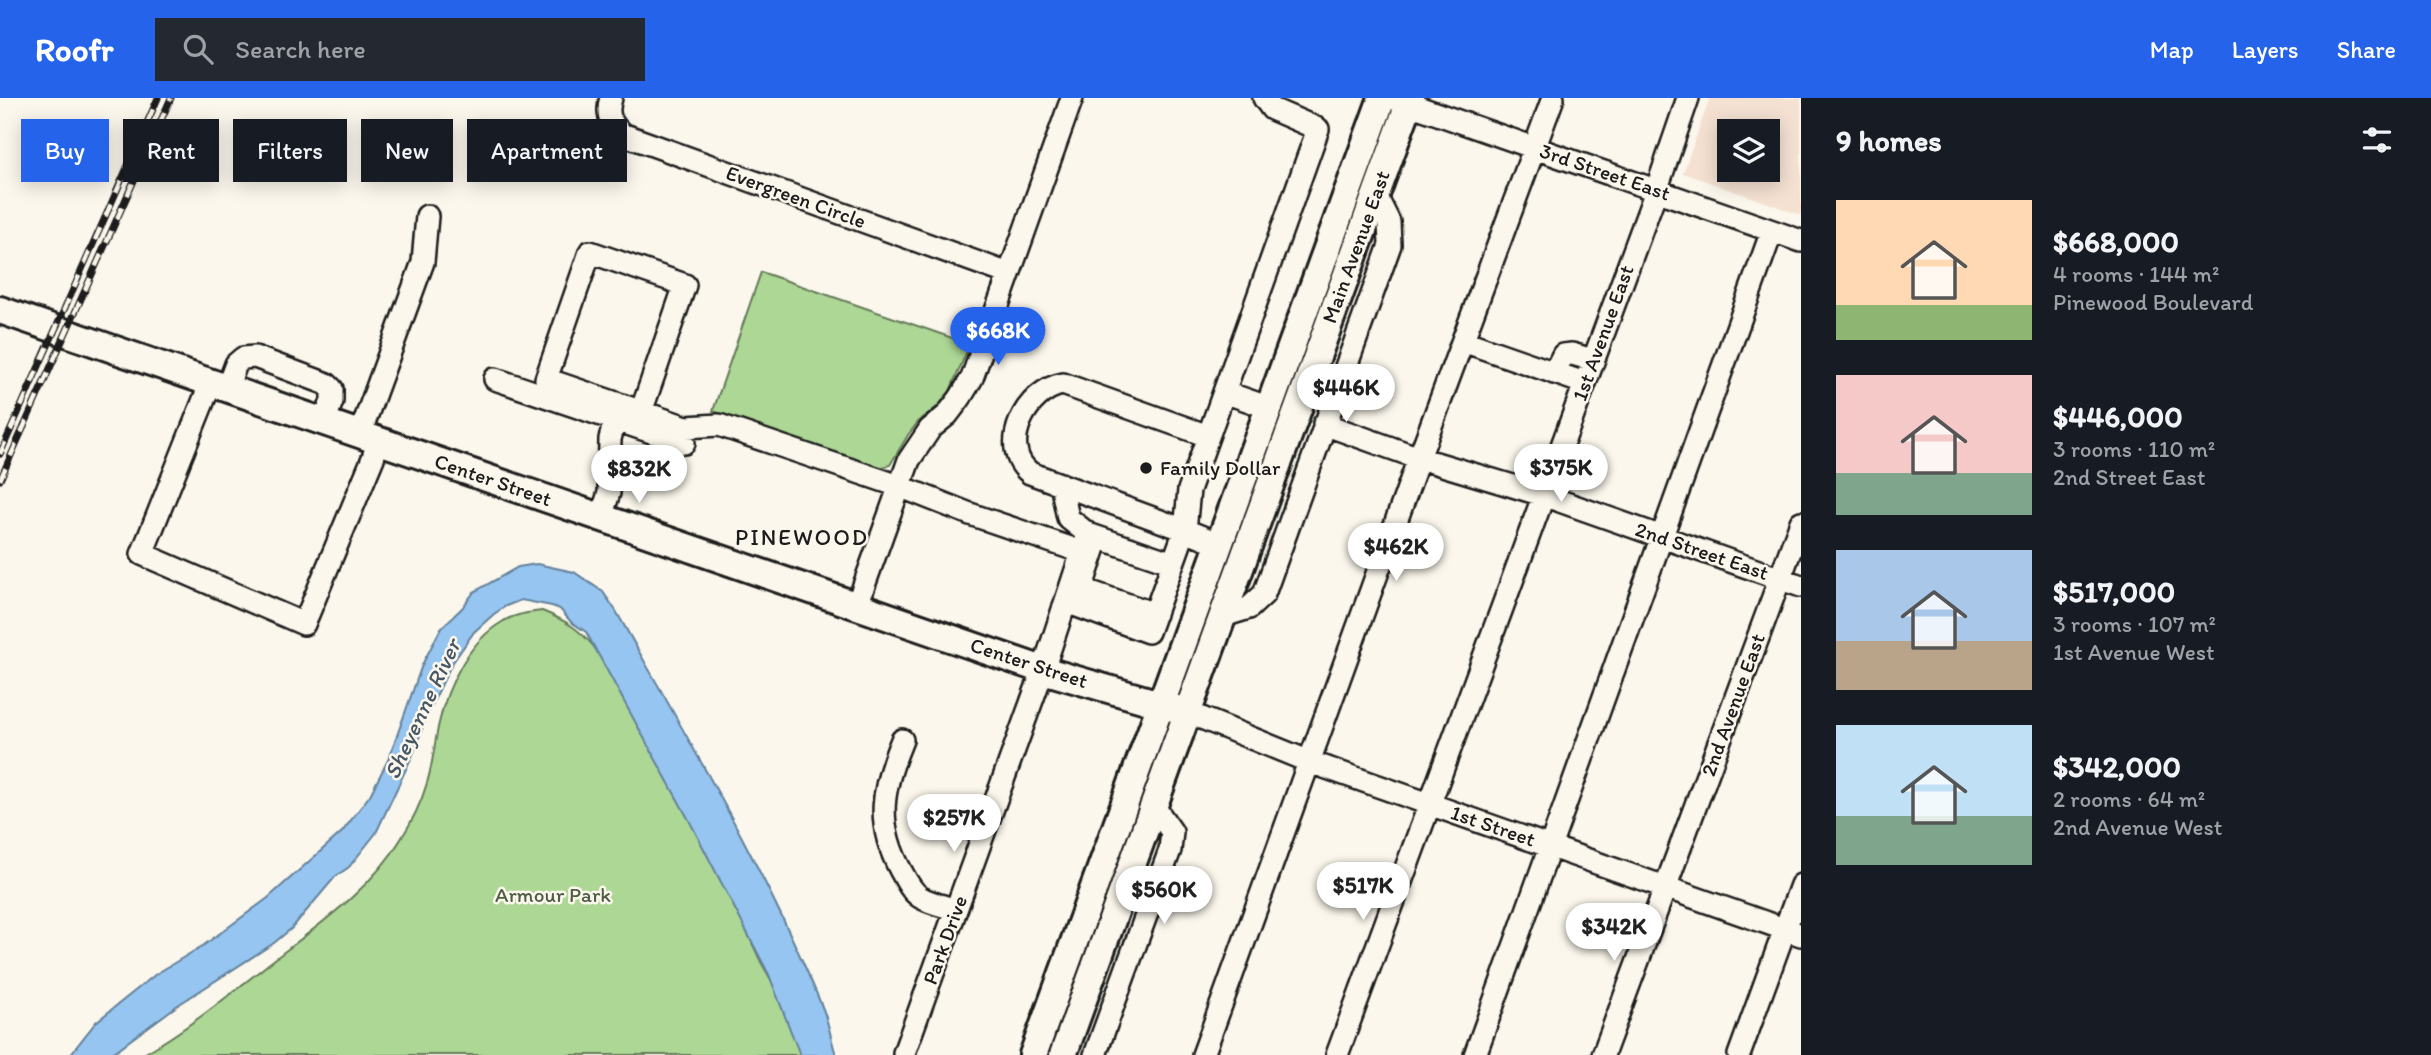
<!DOCTYPE html>
<html lang="en">
<head>
<meta charset="utf-8">
<style>
  body { margin:0; font-family:Itim,sans-serif; background:#242831; color:#f1f3f6; height:100vh; display:flex; flex-direction:column; font-size:26px; white-space:nowrap }
  * { box-sizing:border-box; margin:0 }
  p { font-size:23px; color:#9ea1a6 }
  .icon { flex:none; width:38px; height:38px; fill:none; stroke:currentColor; stroke-width:2; stroke-linecap:round; stroke-linejoin:round }
  .map { position:relative; flex:1; overflow:hidden }
  .sheet { display:flex; flex-direction:column; background:#171b24; width:630px }
  .sheet>* { flex:none }
  .guide { position:absolute; left:21px; top:21px; width:665px; height:63px; display:flex; gap:14px }
  .tools { position:absolute; left:1717px; top:21px; display:grid; gap:14px }
  .tools a { display:grid; place-items:center; width:63px; height:63px; border-radius:0px; background:#171b24; box-shadow:0 4px 18px #0003; font-size:35px }
  .price { position:absolute; translate:-50% -60px; padding:0 16px; border-radius:24px; background:#fff; color:#222; font-size:23px; line-height:46px; filter:drop-shadow(0 2px 4px #0008) }
  .price::after { content:''; position:absolute; left:50%; top:42px; width:21px; height:16px; margin-left:-10px; background:inherit; clip-path:polygon(0 0,100% 0,50% 100%) }
  .price.current { background:#2563eb; color:#fff }
  ul { padding:0; list-style:none }
  li { display:flex; align-items:center; gap:21px; height:175px; padding:0 35px }
  li span { display:grid; place-items:center; flex:none; width:196px; height:140px; border-radius:0px; color:#555 }
  li>.icon { margin-inline-start:auto }
  span .icon { width:84px; height:84px; fill:#fffc; stroke-width:1 }
  li b { font-size:30px }
  h2 { display:flex; justify-content:space-between; align-items:center; height:84px; padding:0 35px; font-size:30px }
  .pill { padding:0 24px; border-radius:0px; background:#171b24; box-shadow:0 4px 18px #0003; font-size:24px; line-height:63px }
  .pill.current { background:#2563eb; color:#fff }
  header { display:flex; align-items:center; gap:42px; box-sizing:border-box; height:98px; padding:0 35px; background:#2563eb; color:#fff }
  header strong { font-size:33px }
  nav { display:flex; gap:38px; margin-inline-start:auto; font-size:24px }
  .search { width:490px; height:63px; background:#242831; display:flex; align-items:center; gap:18px; box-sizing:border-box; padding:0 24px; border-radius:0px; color:#9ea1a6; font-size:26px }
  main { display:flex; flex:1; min-height:0 }
  .map>svg:first-child { display:block }
  .built { fill:#f4e1d2; fill-rule:evenodd }
  .green { fill:#add795; stroke:#647a58; stroke-width:2 }
  .water { fill:#95c5f0; stroke:#65819b; stroke-width:2 }
  .lines { fill:none; stroke-linecap:round; stroke-linejoin:round }
  .minor-casing { stroke:#1c1c1c; stroke-width:26 }
  .major-casing { stroke:#1c1c1c; stroke-width:32 }
  .minor { stroke:#fbf7ec; stroke-width:21 }
  .major { stroke:#fbf7ec; stroke-width:26 }
  .rail-casing { stroke:#1c1c1c; stroke-width:7 }
  .rail { stroke:#fbf7ec; stroke-width:4.5; stroke-dasharray:13; stroke-linecap:butt }
  .poi-dot { fill:#1c1c1c; stroke:#fbf7ec; stroke-width:2.5 }
  .labels { text-anchor:middle; stroke-width:5; stroke-linejoin:round; paint-order:stroke }
  .street-label { font-size:21px; fill:#1c1c1c; stroke:#fbf7ec }
  .poi-label { font-size:21px; fill:#1c1c1c; stroke:#fbf7ec; text-anchor:start }
  .park-label { font-size:21px; fill:#4f5d46; stroke:#fbf7ec }
  .neighbourhood-label { font-size:23px; letter-spacing:2px; fill:#1c1c1c; stroke:#fbf7ec }
  .water-label { font-size:23px; font-style:italic; fill:#465766; stroke:#fbf7ec }
</style>
</head>
<body>
<header>
<strong>Roofr</strong>
<div class="search"><svg class="icon" aria-label="search" viewBox="0 0 24 24"><circle cx="10" cy="10" r="6"/><path d="M15 15l6 6"/></svg>Search here</div>
<nav><a>Map</a><a>Layers</a><a>Share</a></nav>
</header>
<main>
<div class="map">
<svg width="1801" height="957" viewBox="0 0 1801 957">
  <rect width="100%" height="100%" fill="#fbf7ec"/>
  <filter id="ink" filterUnits="userSpaceOnUse"><feTurbulence type="fractalNoise" baseFrequency=".0143" numOctaves="2"/><feDisplacementMap in="SourceGraphic" scale="14" xChannelSelector="R" yChannelSelector="G"/><feConvolveMatrix kernelMatrix="1 2 1 2 8 2 1 2 1" color-interpolation-filters="sRGB"/></filter>
  <g filter="url(#ink)">
    <path class="built" d="M 1710,0 L 1801,0 L 1801,117 L 1683,75 ZM 1729,33 L 1768,33 L 1768,72 L 1729,72 Z"/>
    <path class="green" d="M 761,174 L 970,246 L 950,293 L 938,308 L 919,323 L 908,337 L 890,367 L 879,370 L 713,313 Z
      M 542,513 C 567,523 579,531 596,551 L 692,716 L 761,864 L 790,915 L 809,957 L 142,957 C 188,931 229,897 271,864 C 317,828 371,792 401,741 C 411,725 421,705 426,688 C 433,668 434,646 439,625 C 447,589 468,544 502,524 C 514,516 529,515 542,513 Z"/>
    <path class="water" d="M 537,466 L 574,474 L 603,494 L 616,513 C 689,643 766,772 823,911 C 829,926 831,942 836,957 L 800,957 L 769,877 L 690,724 L 586,534 L 571,524 L 560,511 L 552,508 L 521,502 L 506,508 L 494,516 L 474,534 L 451,567 L 427,617 L 414,654 L 376,735 L 349,769 L 335,779 L 292,830 L 274,845 L 178,907 L 110,957 L 70,957 L 96,924 L 156,876 L 204,847 L 268,800 L 342,734 L 370,697 L 389,660 L 422,567 L 441,530 L 462,510 L 474,494 L 518,469 Z"/>
    <g class="lines">
      <defs>
        <path id="minor" d="M 611,0 C 606,16 610,25 622,36 L 1009,176
          M 1392,0 L 1801,143
          M 1463,243 L 1584,285
          M 1554,275 L 1563,257 L 1572,256 L 1593,262
          M 495,281 L 684,345
          M 211,284 L 142,456 L 304,526 L 373,360 L 378,342
          M 227,290 L 236,266 L 243,260 L 255,259 L 327,286 L 332,291 L 332,303 L 324,324
          M 1224,294 L 1270,310
          M 641,314 L 685,187 L 590,154 L 546,281 L 686,329 L 719,327 L 899,388 L 970,416 L 1082,454 L 1043,572 L 904,955
          M 1324,326 L 1419,360 L 1543,397 L 1801,488
          M 360,336 L 423,164 L 427,118
          M 1061,386 L 1068,420 L 1088,436 L 1084,449
          M 601,419 L 609,395 L 610,341 L 615,322
          M 1088,436 L 1173,465
          M 1098,440 L 1084,483 L 1088,493 L 1155,516
          M 1220,446 L 1185,432 L 1189,392 L 1318,31 L 1272,11 L 1264,0
          M 1066,504 L 1148,534 L 1185,432 L 1030,375 C 997,349 1026,292 1063,286 L 1208,338
          M 857,507 L 909,362 L 930,331 L 947,317 L 960,300 L 972,280 L 1072,0
          M 1223,518 L 1249,510 L 1264,496 L 1390,147 L 1389,124 L 1375,96
          M 1187,614 L 1310,664 L 1801,837
          M 902,642 C 882,690 875,725 901,773 C 906,782 911,793 920,799 C 929,805 945,808 956,812
          M 1095,957 L 1170,752 L 1172,734 L 1153,707
          M 1203,957 L 1419,360 L 1553,0
          M 1337,957 L 1656,93 L 1688,0
          M 1475,957 L 1772,133
          M 1603,957 L 1801,424
          M 1739,957 L 1801,787"/>
        <path id="major" d="M 0,212 L 1043,572 L 1187,614
          M 1033,957 L 1382,0
          M 1063,957 L 1411,0"/>
      </defs>
      <use href="#minor" class="minor-casing"/>
      <use href="#major" class="major-casing"/>
      <use href="#minor" class="minor"/>
      <use href="#major" class="major"/>
      <defs>
        <path id="rail" d="M 0,356 L 158,0
          M 0,382 L 171,0"/>
      </defs>
      <use href="#rail" class="rail-casing"/>
      <use href="#rail" class="rail"/>
    </g>
  </g>
  <circle class="poi-dot" cx="1146" cy="370" r="7"/>
  <g class="labels">
    <g class="street-label">
      <text transform="translate(1605 74) rotate(19)" y="7">3rd Street East</text>
      <text transform="translate(796 99) rotate(20)" y="7">Evergreen Circle</text>
      <text transform="translate(1356 149) rotate(-70)" y="7">Main Avenue East</text>
      <text transform="translate(1603 235) rotate(-70)" y="7">1st Avenue East</text>
      <text transform="translate(493 382) rotate(19)" y="7">Center Street</text>
      <text transform="translate(1702 453) rotate(19)" y="7">2nd Street East</text>
      <text transform="translate(1029 565) rotate(18)" y="7">Center Street</text>
      <text transform="translate(1733 607) rotate(-70)" y="7">2nd Avenue East</text>
      <text transform="translate(1493 728) rotate(19)" y="7">1st Street</text>
      <text transform="translate(945 842) rotate(-70)" y="7">Park Drive</text>
    </g>
    <g class="poi-label">
      <text x="1160" y="377">Family Dollar</text>
    </g>
    <g class="park-label">
      <text x="553" y="804">Armour Park</text>
    </g>
    <g class="neighbourhood-label">
      <text x="802" y="447">PINEWOOD</text>
    </g>
    <g class="water-label">
      <text transform="translate(422 611) rotate(-65)" y="8">Sheyenne River</text>
    </g>
  </g>
</svg>
<div class="tools">
<a><svg class="icon" aria-label="layers" viewBox="0 0 24 24"><path d="M12 4l9 5-9 5-9-5zM3 14l9 5 9-5"/></svg></a>
</div>
<b class="price current" style="left:998px;top:269px">$668K</b>
<b class="price" style="left:1346px;top:326px">$446K</b>
<b class="price" style="left:1561px;top:406px">$375K</b>
<b class="price" style="left:639px;top:407px">$832K</b>
<b class="price" style="left:1396px;top:485px">$462K</b>
<b class="price" style="left:954px;top:756px">$257K</b>
<b class="price" style="left:1363px;top:824px">$517K</b>
<b class="price" style="left:1164px;top:828px">$560K</b>
<b class="price" style="left:1614px;top:865px">$342K</b>
<div class="guide">
<a class="pill current">Buy</a>
<a class="pill">Rent</a>
<a class="pill">Filters</a>
<a class="pill">New</a>
<a class="pill">Apartment</a>
</div>
</div>
<section class="sheet">
<h2>9 homes<svg class="icon" aria-label="filters" viewBox="0 0 24 24"><path d="M4 7h16M4 17h16"/><circle cx="9" cy="7" r="2"/><circle cx="15" cy="17" r="2"/></svg></h2>
<ul>
<li><span style="background:linear-gradient(#ffd9b3 75%,#8fb573 0)"><svg class="icon" aria-label="home" viewBox="0 0 24 24"><path d="M3 11l9-7 9 7M6 9v11h12V9"/></svg></span><div><b>$668,000</b><p>4 rooms · 144 m²</p><p>Pinewood Boulevard</p></div></li>
<li><span style="background:linear-gradient(#f6c9c9 70%,#7fa58c 0)"><svg class="icon" aria-label="home" viewBox="0 0 24 24"><path d="M3 11l9-7 9 7M6 9v11h12V9"/></svg></span><div><b>$446,000</b><p>3 rooms · 110 m²</p><p>2nd Street East</p></div></li>
<li><span style="background:linear-gradient(#a9c7e8 65%,#b9a48a 0)"><svg class="icon" aria-label="home" viewBox="0 0 24 24"><path d="M3 11l9-7 9 7M6 9v11h12V9"/></svg></span><div><b>$517,000</b><p>3 rooms · 107 m²</p><p>1st Avenue West</p></div></li>
<li><span style="background:linear-gradient(#bfe0f5 65%,#7fa58c 0)"><svg class="icon" aria-label="home" viewBox="0 0 24 24"><path d="M3 11l9-7 9 7M6 9v11h12V9"/></svg></span><div><b>$342,000</b><p>2 rooms · 64 m²</p><p>2nd Avenue West</p></div></li>
</ul>
</section>
</main>
</body>
</html>
